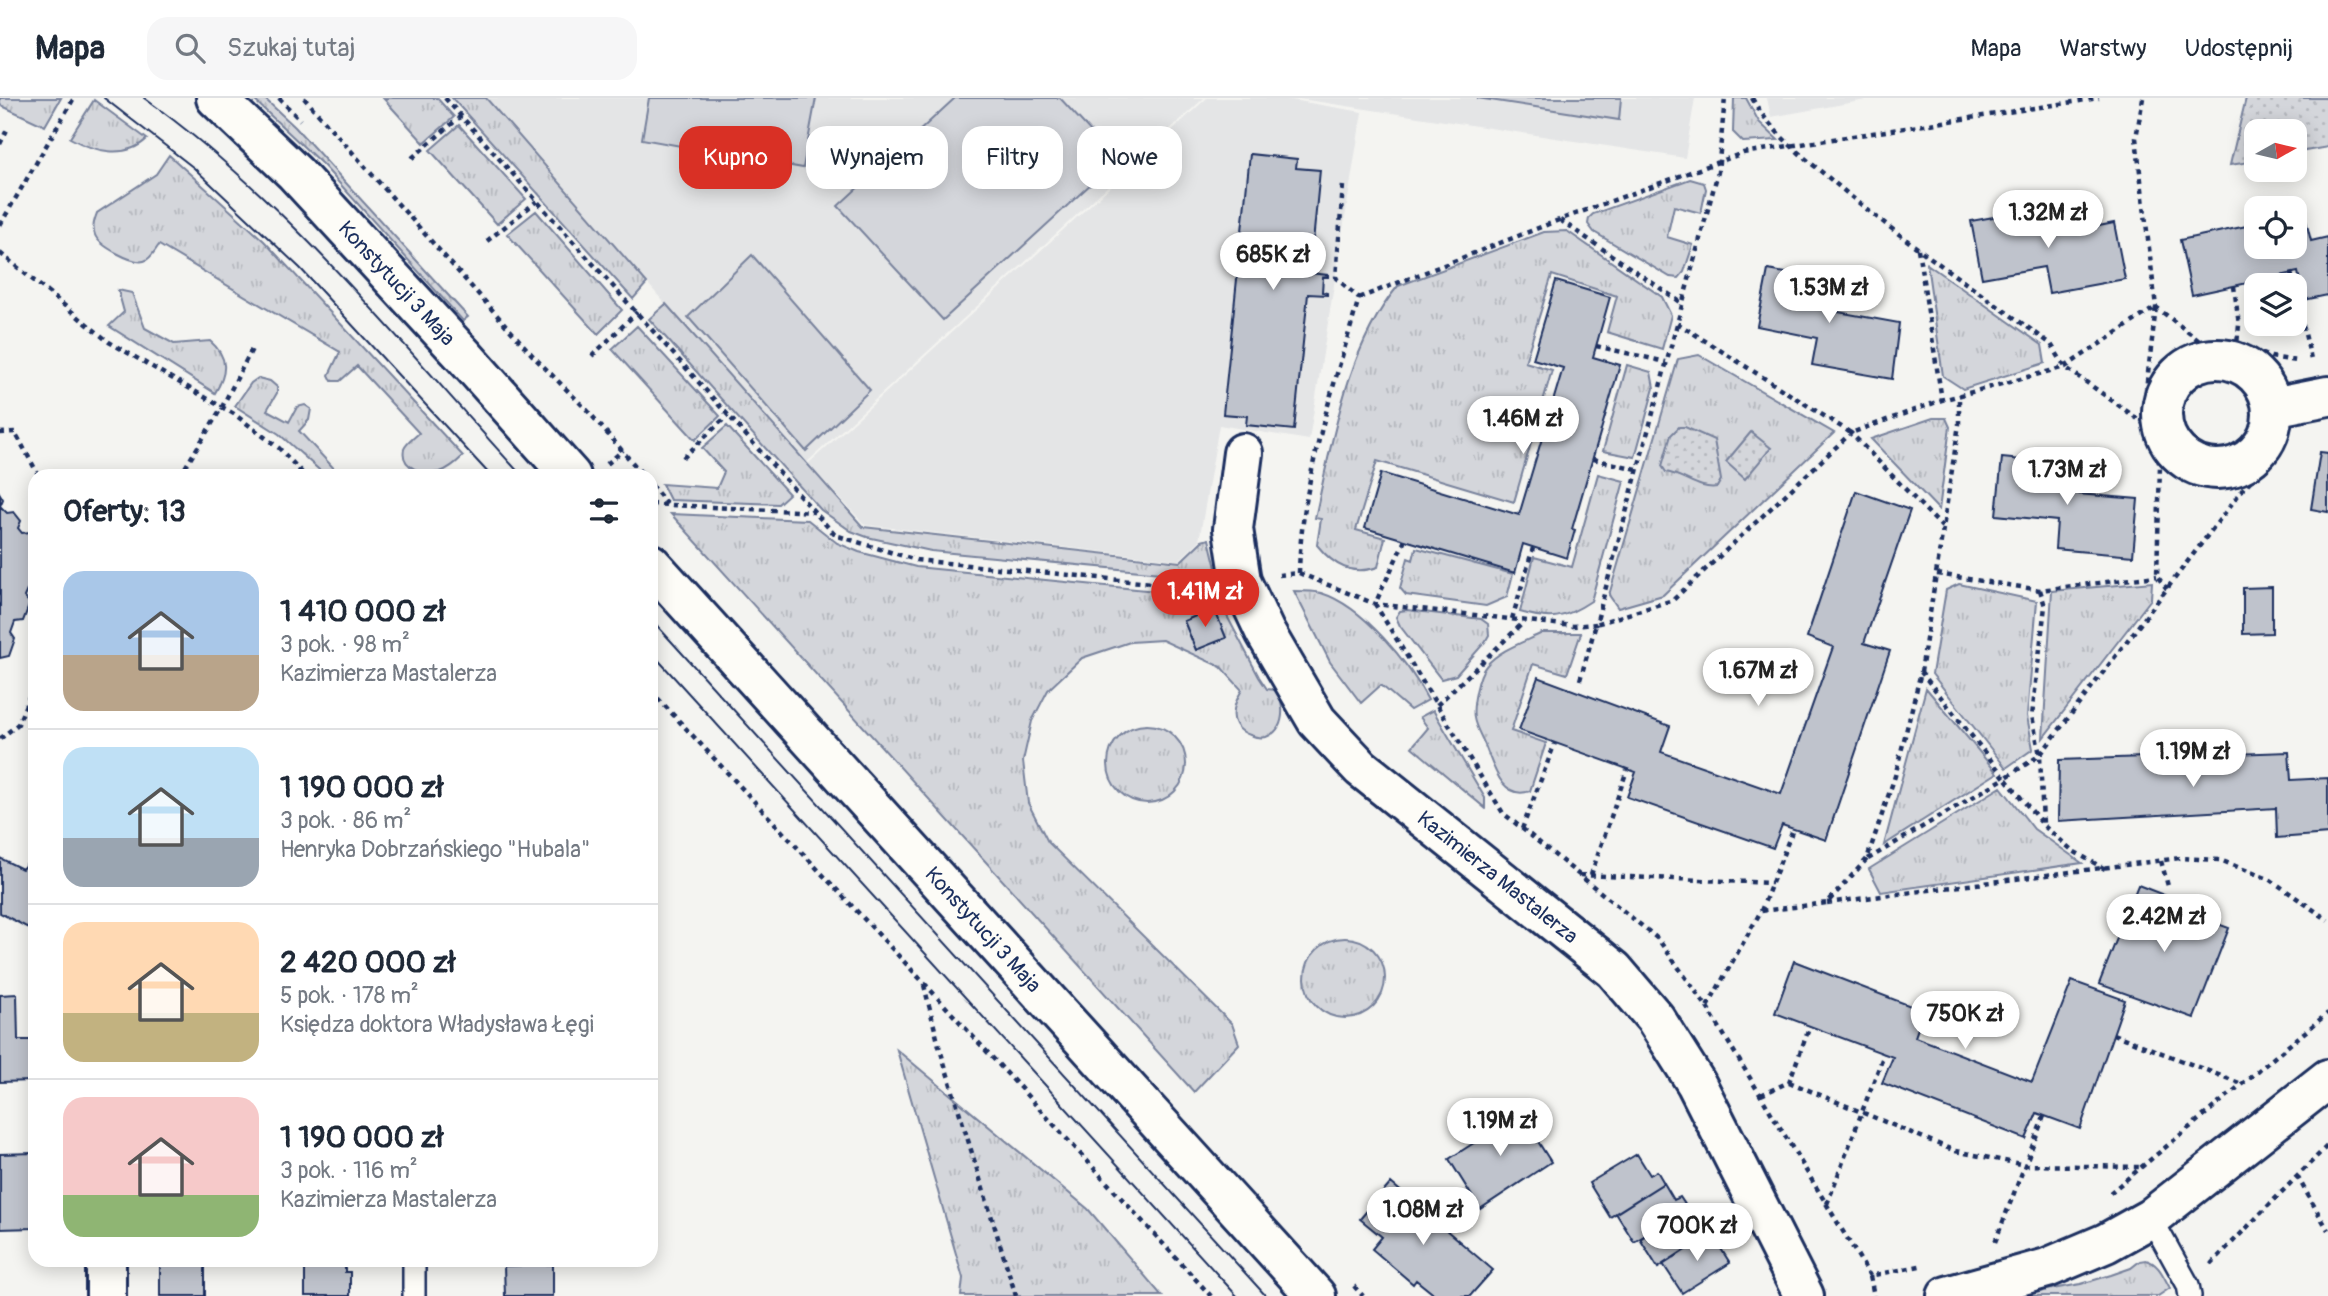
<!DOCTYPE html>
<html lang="pl">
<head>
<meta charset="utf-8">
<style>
  body { margin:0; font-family:Pangolin,sans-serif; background:#f6f6f7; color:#1f2937; height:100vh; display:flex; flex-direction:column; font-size:26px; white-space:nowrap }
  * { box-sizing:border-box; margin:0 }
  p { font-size:23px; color:#747a83 }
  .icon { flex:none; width:38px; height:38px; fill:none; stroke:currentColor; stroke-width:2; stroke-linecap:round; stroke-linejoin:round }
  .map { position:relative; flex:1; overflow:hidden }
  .details { position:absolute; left:28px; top:371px; width:630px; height:798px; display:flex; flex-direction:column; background:#fff; border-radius:21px; box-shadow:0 4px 18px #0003 }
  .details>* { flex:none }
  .top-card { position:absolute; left:679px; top:28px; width:665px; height:63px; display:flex; gap:14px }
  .needle { width:46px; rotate:82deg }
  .tools { position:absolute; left:2244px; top:21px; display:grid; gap:14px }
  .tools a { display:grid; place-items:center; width:63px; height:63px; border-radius:14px; background:#fff; box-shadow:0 4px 18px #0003; font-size:35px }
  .price { position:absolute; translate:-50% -60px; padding:0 16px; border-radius:24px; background:#fff; color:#222; font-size:23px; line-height:46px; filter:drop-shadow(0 2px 4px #0008) }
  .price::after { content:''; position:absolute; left:50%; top:42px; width:21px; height:16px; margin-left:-10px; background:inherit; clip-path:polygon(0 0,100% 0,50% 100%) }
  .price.selected { background:#d93025; color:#fff }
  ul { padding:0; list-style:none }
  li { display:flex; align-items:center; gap:21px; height:175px; padding:0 35px }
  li+li { border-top:2px solid #e0e1e3 }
  li span { display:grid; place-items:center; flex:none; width:196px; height:140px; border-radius:21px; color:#555 }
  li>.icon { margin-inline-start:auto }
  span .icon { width:84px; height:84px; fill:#fffc; stroke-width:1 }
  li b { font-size:30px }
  h2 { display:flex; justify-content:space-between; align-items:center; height:84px; padding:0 35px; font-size:30px }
  .pill { padding:0 24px; border-radius:21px; background:#fff; box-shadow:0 4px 18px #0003; font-size:24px; line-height:63px }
  .pill.selected { background:#d93025; color:#fff }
  header { display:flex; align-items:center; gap:42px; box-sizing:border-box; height:98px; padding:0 35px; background:#fff; border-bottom:2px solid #e0e1e3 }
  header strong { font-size:33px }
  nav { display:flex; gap:38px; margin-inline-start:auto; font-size:24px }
  .search { width:490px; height:63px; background:#f6f6f7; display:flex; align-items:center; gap:18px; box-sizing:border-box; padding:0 24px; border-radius:21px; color:#747a83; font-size:26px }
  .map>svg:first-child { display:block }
  .built { fill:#e4e5e6 }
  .grass { fill:url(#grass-tufts); stroke:#78829c; stroke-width:2; fill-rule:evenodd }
  .park { fill:url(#park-dots); stroke:#78829c; stroke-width:2 }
  .pitch { fill:#d4d6db; stroke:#78829c; stroke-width:2 }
  .building { fill:#bfc3cc; stroke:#1b2f5e; stroke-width:2 }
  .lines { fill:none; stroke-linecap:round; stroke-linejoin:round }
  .lane-casing { stroke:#1b2f5e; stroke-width:26 }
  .street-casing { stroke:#1b2f5e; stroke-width:44 }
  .secondary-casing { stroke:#1b2f5e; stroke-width:44 }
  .path { stroke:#1b2f5e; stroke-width:4.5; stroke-dasharray:5 5; stroke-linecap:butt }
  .lane { stroke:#fdfcf7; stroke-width:21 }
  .street { stroke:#fdfcf7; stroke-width:38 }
  .secondary { stroke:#fdfcf7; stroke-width:38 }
  .tram { stroke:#1b2f5e; stroke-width:2 }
  .labels { text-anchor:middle; stroke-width:5; stroke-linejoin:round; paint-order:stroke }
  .street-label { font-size:21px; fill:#1b2f5e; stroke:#fdfcf7 }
</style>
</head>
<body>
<header>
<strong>Mapa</strong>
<div class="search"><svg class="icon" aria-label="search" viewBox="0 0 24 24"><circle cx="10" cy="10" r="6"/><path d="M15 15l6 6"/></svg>Szukaj tutaj</div>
<nav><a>Mapa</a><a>Warstwy</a><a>Udostępnij</a></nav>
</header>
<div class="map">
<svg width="2328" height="1198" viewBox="0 0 2328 1198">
  <defs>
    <pattern id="grass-tufts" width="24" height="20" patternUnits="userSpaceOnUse" patternTransform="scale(1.75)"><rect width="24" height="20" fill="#d4d6db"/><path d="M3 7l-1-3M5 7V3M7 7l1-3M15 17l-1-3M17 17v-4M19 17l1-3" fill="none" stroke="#b5b8be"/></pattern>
    <pattern id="park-dots" width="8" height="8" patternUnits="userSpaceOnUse" patternTransform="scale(1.75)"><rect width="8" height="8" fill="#d4d6db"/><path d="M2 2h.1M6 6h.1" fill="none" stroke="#b5b8be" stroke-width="1.8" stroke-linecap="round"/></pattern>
  </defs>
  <rect width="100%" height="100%" fill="#f4f4f1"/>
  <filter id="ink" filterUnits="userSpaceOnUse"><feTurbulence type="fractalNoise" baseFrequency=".0143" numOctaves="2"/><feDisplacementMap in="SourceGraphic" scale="14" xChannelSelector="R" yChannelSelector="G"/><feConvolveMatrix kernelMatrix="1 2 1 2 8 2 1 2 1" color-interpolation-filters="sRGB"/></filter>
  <g filter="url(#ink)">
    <path class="built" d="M 486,0 L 1204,0 L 805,366 Z
      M 1207,0 L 1281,0 L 1362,14 L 1309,342 L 1219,327 L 1199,443 L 1179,462 L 865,427 L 808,366 Z
      M 1294,0 L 1695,0 L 1685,60 Z
      M 1767,0 L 1877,0 L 1771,19 Z"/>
    <path class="grass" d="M 0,0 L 61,0 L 45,28 L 0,7 Z
      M 252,0 L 264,0 L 295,29 L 468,219 L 463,223 L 323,67 Z
      M 383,0 L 437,0 L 454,19 L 424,45 Z
      M 452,0 L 486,0 L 647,185 L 633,201 Z
      M 1734,0 L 1746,0 L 1759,24 L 1778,42 L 1743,44 L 1733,34 Z
      M 94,2 L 147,41 C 125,62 93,53 70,40 Z
      M 459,27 L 526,101 L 497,126 L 430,52 Z
      M 169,57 L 264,143 L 463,358 C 456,365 449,371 440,374 C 425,378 400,370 404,351 C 406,345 415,339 419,335 L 357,268 L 340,283 L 332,283 L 329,277 L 340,254 L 159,147 C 155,152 151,161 144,163 C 133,166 99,148 95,137 C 92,129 94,123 97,115 L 156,76 Z
      M 1690,81 L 1704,85 L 1706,91 L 1701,115 L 1674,108 L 1667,139 L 1693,147 L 1684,174 L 1679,180 L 1670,179 L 1594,134 L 1588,126 L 1589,120 L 1593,116 Z
      M 536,113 L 622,212 L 598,236 L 507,136 Z
      M 1567,133 L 1662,199 L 1671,217 L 1662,251 L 1607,234 L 1617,198 L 1552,177 L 1525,264 L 1552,272 L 1514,404 L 1377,363 L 1356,432 L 1385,440 L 1378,469 C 1352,478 1334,468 1317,447 L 1321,421 L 1315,420 C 1332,344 1347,249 1398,188 L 1544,134 Z
      M 1927,166 L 2042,247 L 2045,265 L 1963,291 L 1943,278 Z
      M 118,192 L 132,195 L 145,230 L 174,246 L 210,243 C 229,259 227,276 215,295 L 109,228 L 124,214 Z
      M 666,206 L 863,429 L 1180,464 L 1202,443 L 1209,441 L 1216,470 L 1213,480 L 931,453 L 867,439 L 851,433 L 821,412 L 649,221 Z
      M 637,228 L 720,318 L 695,342 L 612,251 Z
      M 1699,257 L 1834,335 L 1663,497 L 1618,510 L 1609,497 L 1678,261 Z
      M 1627,267 L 1651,274 L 1654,290 L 1635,359 L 1603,353 Z
      M 258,280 L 270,283 L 277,289 L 277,295 L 267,312 L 289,324 L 297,309 L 305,307 L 311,311 L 309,322 L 299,333 L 341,378 L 326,378 L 279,336 L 235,308 L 251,285 Z
      M 1933,320 L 1946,320 L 1950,329 L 1939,412 L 1871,341 Z
      M 727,328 L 789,396 L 778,406 L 670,402 L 662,386 L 717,390 L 724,374 L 702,350 Z
      M 1598,376 L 1624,383 L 1591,503 C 1564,521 1551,523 1520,514 L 1534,459 L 1572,469 Z
      M 671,416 L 808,422 L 837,445 L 859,454 L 916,469 L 1176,495 L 1216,497 L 1259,579 L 1267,591 L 1276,592 C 1285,606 1286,632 1266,639 C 1261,640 1255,639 1250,637 C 1227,629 1232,608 1242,592 L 1221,569 L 1162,542 L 1130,544 L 1082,560 L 1048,592 L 1032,623 L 1023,663 L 1028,705 L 1048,744 L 1232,926 L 1239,946 L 1194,994 ZM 1214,510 L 1226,539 L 1196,552 L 1184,523 Z
      M 1416,450 L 1513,476 L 1507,499 L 1486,508 L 1406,497 L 1400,490 L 1408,460 L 1413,462 Z
      M 2152,484 L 2151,501 L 2043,640 L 2052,493 Z
      M 1959,486 L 2037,503 L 2027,618 L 2033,651 L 2006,670 L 1932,576 L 1946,492 Z
      M 1294,493 C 1303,493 1313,493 1321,495 C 1363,508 1409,565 1428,602 L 1410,612 L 1381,587 L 1361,605 L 1330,564 Z
      M 1407,512 L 1481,521 L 1488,526 L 1489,537 L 1485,544 L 1456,577 L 1441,581 L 1400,528 L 1396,519 L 1400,513 Z
      M 1542,535 L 1581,535 L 1567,576 L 1533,566 L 1511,633 L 1546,645 L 1530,693 C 1501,703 1493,666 1484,645 C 1481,638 1475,628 1474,620 C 1472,608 1478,577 1486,568 C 1499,552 1524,544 1542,535 Z
      M 1926,590 L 1997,675 L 1884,747 Z
      M 1433,612 L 1485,700 L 1485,710 L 1412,649 L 1428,630 L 1420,619 Z
      M1108 666a39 39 0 1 1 78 0a39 39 0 1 1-78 0Z
      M 2001,689 L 2034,731 L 2082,765 L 1881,794 L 1869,771 Z
      M1305 880a40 40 0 1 1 80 0a40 40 0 1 1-80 0Z
      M 897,952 L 1088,1111 L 1162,1198 L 961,1198 L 963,1180 Z
      M 2146,1162 C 2159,1165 2164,1180 2170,1190 L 2158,1198 L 2012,1198 L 2081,1186 L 2111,1177 L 2131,1170 L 2140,1163 Z"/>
    <path class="park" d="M 2246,0 L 2328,0 L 2328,49 L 2294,55 L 2294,33 L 2256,33 L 2256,63 L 2230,67 Z
      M 1679,329 L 1685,329 L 1714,342 L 1721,382 L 1717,389 C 1699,392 1684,377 1666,374 L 1662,368 L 1671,337 Z
      M 1751,334 L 1771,350 L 1745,381 L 1726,364 Z"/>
    <path class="pitch" d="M 649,0 L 816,0 L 803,70 L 642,41 Z
      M 955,0 L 1060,0 L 1117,62 L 943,222 L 838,108 Z
      M 1477,0 L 1621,0 L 1619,22 Z
      M 752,157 L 870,292 L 806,353 L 688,219 Z"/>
    <path class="building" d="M 1250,56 L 1297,61 L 1296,70 L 1320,72 L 1310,175 L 1328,177 L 1328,179 L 1323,179 L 1322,194 L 1327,195 L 1327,197 L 1308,196 L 1294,332 L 1246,327 L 1247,318 L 1223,316 Z
      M 2049,109 L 2054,137 L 2114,125 L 2125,181 L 2049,195 L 2044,169 L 1982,180 L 1971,123 Z
      M 2304,115 L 2311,143 L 2328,139 L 2328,197 L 2304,202 L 2298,174 L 2192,197 L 2180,142 L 2256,126 L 2256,149 L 2294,149 L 2294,117 Z
      M 1768,172 L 1843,185 L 1838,214 L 1899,225 L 1892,281 L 1812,267 L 1817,240 L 1757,228 Z
      M 1556,183 L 1610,199 L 1593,259 L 1620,267 L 1572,431 L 1575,432 L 1567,460 L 1523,446 L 1515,475 L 1365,430 L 1381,375 L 1519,417 L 1563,270 L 1533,261 Z
      M 2320,354 L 2328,355 L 2328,414 L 2311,411 Z
      M 2002,360 L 2080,368 L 2078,396 L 2138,401 L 2133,458 L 2055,451 L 2057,423 L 1996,417 Z
      M 1856,393 L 1910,412 L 1864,545 L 1890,553 L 1826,742 L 1782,727 L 1773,750 L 1627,699 L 1636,674 L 1519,632 L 1538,579 L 1670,628 L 1661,654 L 1781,696 L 1833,549 L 1807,539 Z
      M 0,396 L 3,401 L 0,408 L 7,415 L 14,414 L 21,423 L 18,430 L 22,435 L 30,434 L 35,440 L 35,447 L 29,460 L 35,467 L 35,487 L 29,488 L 24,499 L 30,505 L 23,523 L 15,524 L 11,535 L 15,541 L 9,558 L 0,560 Z
      M 2272,489 L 2272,535 L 2243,536 L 2243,490 Z
      M 1214,510 L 1226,540 L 1196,552 L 1184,523 Z
      M 2289,654 L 2291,682 L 2328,680 L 2328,736 L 2277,740 L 2276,710 L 2058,723 L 2059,662 Z
      M 35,756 L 35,828 L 32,832 L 0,815 L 0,760 L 22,771 Z
      M 2138,787 L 2169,799 L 2166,807 L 2229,830 L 2194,920 L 2099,886 Z
      M 1794,863 L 1924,913 L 1915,939 L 2032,984 L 2072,883 L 2125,902 L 2080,1031 L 2037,1015 L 2026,1041 L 1882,985 L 1893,959 L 1775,915 Z
      M 17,896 L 18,942 L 31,942 L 32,983 L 0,984 L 0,897 Z
      M 1516,1009 L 1551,1064 L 1480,1111 L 1449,1061 L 1483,1039 L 1479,1032 Z
      M 33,1055 L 34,1130 L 0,1131 L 0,1056 Z
      M 1637,1056 L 1650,1077 L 1657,1073 L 1664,1085 L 1610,1119 L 1589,1085 Z
      M 1391,1085 L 1493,1172 L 1470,1198 L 1436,1198 L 1416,1182 L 1413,1186 L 1372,1151 L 1382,1139 L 1360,1121 Z
      M 1664,1085 L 1674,1102 L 1680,1099 L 1688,1111 L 1634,1144 L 1616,1115 Z
      M 1687,1111 L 1698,1129 L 1704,1125 L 1711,1135 L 1658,1170 L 1640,1141 Z
      M 1711,1135 L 1730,1165 L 1682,1195 L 1663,1166 Z
      M 160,1162 L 205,1162 L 205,1198 L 160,1198 Z
      M 305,1162 L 345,1162 L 345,1174 L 350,1174 L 350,1198 L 305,1198 Z
      M 553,1166 L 553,1198 L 505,1198 L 504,1168 Z"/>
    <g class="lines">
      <defs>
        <path id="lane" d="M 2151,1120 L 2188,1187 L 2190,1198
          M 414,1162 L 414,1198"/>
        <g id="street">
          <circle cx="2217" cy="316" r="55"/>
          <path d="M 2272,309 L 2328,298"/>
          <path id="s1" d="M 1243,355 L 1233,431 L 1241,483 L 1265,534 L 1317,623 L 1361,670 L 1614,872 L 1655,920 L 1696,985 L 1804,1198"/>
          <path d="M 106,1162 L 106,1198"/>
          <path d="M 1947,1198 L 2047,1170 L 2106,1145 L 2151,1120 L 2328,981"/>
        </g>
        <g id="secondary">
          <path id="s2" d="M 216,0 L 295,75 L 465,259 L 571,378"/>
          <path id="s3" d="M 651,466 L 1316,1198"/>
        </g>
      </defs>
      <use href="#lane" class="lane-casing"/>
      <use href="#street" class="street-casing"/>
      <use href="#secondary" class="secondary-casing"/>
      <path class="path" d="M 279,0 L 300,22
        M 304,0 L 535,260 L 587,312 L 644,378
        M 445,0 L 835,437 L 916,462 L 1202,490
        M 1752,0 C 1770,33 1800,56 1829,80 C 1899,140 1976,192 2051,246 L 2065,269 L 2142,324 L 2160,367 L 2157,478 L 2167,491
        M 2143,0 L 2136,40 L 2156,209 L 2202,245 L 2237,246 L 2271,259 L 2297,263
        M 0,46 L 8,30
        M 412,60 L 461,18
        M 1560,122 L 1682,205
        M 0,127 L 74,0
        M 487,143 L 537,103
        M 1918,151 L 1942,302
        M 0,155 L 109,244 L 234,316 L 279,350 L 305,378
        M 2291,175 L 2294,187
        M 2234,188 L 2239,227 L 2237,246
        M 2294,188 L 2311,262
        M 1359,200 L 1559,122 L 1743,55 L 2099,0
        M 1677,225 L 1851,335 L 1942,302 L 2065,269 L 2156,209 L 2142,324
        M 1596,248 L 1666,264
        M 592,258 L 637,214
        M 0,335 L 15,334 L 39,378
        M 683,360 L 728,317
        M 1593,361 L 1637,371
        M 607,366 L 623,352
        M 180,378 L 222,309 L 253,249
        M 651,387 L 668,407
        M 651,406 L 814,414
        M 1405,442 L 1375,506 L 1503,715 L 1658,841 L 1707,909 L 1761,813 L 1827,805 L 1867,761 L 1895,678 L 1921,574 L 1959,326 L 1959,299
        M 1299,475 C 1301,382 1334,289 1359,200 L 1336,180 L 1343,87
        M 1937,476 L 2040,492 L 2157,478
        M 1279,477 L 1299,475 L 1375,506 L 1573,528 L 1596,526 L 1718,74 L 1725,0
        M 2040,492 L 2045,508 L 2032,618 L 2040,657 L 2043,726
        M 1512,521 L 1533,450
        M 1580,582 L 1596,526 L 1673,502 L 1851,335 L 1942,429
        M 651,593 L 924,885 L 1211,1198
        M 1437,607 L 1525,523
        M 0,641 L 18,626 L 35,584
        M 1522,731 L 1555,645
        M 1868,761 L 2005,680 L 1921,574
        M 2161,763 L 2168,788
        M 2105,771 L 2073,753 L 2044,728 L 2005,680 L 2040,657 L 2243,391 L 2283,347
        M 1580,777 L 1772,785
        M 1591,777 L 1627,672
        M 1827,805 L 2180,760 L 2220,762 L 2271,782 L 2328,822
        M 1761,813 L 1793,731
        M 924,887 L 939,948 L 1016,1198
        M 1707,909 L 1870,1178 L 1924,1167
        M 2113,936 L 2242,986
        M 1789,984 L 1955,1053 L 2025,1067 L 2140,1069
        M 1761,997 L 1789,984 L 1810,928
        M 2297,1078 L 2328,1132
        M 2110,1095 L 2328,915
        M 1827,1106 L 1884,956
        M 1995,1144 L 2044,1018
        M 2211,1166 L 2328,1047
        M 1870,1178 L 1874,1198
        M 1354,1188 L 1363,1198"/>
      <use href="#lane" class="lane"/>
      <use href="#street" class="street"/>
      <use href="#secondary" class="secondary"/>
      <path class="tram" d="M 104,0 L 194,70 L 300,170 L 491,378
        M 144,0 C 288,103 403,248 522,378
        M 651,521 L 1266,1198
        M 651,554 L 1237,1198"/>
    </g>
  </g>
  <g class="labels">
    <g class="street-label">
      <text dy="7" stroke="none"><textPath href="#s2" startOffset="259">Konstytucji 3 Maja</textPath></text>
      <text dy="7" stroke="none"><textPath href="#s1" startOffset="528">Kazimierza Mastalerza</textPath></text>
      <text dy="7" stroke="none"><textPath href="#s3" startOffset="494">Konstytucji 3 Maja</textPath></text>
    </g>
  </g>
</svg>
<div class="tools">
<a><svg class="needle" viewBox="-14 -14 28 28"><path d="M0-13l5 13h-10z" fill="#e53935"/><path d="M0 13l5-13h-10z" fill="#747a83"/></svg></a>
<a><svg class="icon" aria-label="locate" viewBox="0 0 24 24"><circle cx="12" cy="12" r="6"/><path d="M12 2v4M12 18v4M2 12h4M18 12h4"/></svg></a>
<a><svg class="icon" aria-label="layers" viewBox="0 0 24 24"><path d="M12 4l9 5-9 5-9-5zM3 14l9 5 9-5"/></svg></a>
</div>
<b class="price" style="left:2048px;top:152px">1.32M zł</b>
<b class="price" style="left:1273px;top:194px">685K zł</b>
<b class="price" style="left:1829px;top:227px">1.53M zł</b>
<b class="price" style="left:1523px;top:358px">1.46M zł</b>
<b class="price" style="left:2067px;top:409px">1.73M zł</b>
<b class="price selected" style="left:1205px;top:531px">1.41M zł</b>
<b class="price" style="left:1758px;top:610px">1.67M zł</b>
<b class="price" style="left:2193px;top:691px">1.19M zł</b>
<b class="price" style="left:2164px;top:856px">2.42M zł</b>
<b class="price" style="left:1965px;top:953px">750K zł</b>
<b class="price" style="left:1500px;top:1060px">1.19M zł</b>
<b class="price" style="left:1423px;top:1149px">1.08M zł</b>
<b class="price" style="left:1697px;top:1165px">700K zł</b>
<div class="top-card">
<a class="pill selected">Kupno</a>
<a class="pill">Wynajem</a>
<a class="pill">Filtry</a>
<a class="pill">Nowe</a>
</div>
<section class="details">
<h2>Oferty: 13<svg class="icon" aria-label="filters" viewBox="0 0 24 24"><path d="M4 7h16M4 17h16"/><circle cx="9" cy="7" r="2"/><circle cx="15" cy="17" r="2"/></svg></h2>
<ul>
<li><span style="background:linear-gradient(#a9c7e8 60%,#b9a48a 0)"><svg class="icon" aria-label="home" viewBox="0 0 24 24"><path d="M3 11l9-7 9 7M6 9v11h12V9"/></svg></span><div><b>1 410 000 zł</b><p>3 pok. · 98 m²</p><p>Kazimierza Mastalerza</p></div></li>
<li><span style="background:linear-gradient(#bfe0f5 65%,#9aa5b1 0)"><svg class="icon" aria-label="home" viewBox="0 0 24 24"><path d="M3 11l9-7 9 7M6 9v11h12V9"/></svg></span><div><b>1 190 000 zł</b><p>3 pok. · 86 m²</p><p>Henryka Dobrzańskiego &quot;Hubala&quot;</p></div></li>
<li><span style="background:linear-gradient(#ffd9b3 65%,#c2b280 0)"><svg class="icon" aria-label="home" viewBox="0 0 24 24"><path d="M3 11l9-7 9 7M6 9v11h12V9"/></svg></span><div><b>2 420 000 zł</b><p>5 pok. · 178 m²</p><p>Księdza doktora Władysława Łęgi</p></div></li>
<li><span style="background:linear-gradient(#f6c9c9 70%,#8fb573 0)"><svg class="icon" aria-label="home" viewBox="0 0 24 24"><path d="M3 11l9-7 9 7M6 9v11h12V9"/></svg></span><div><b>1 190 000 zł</b><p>3 pok. · 116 m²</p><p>Kazimierza Mastalerza</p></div></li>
</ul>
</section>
</div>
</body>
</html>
